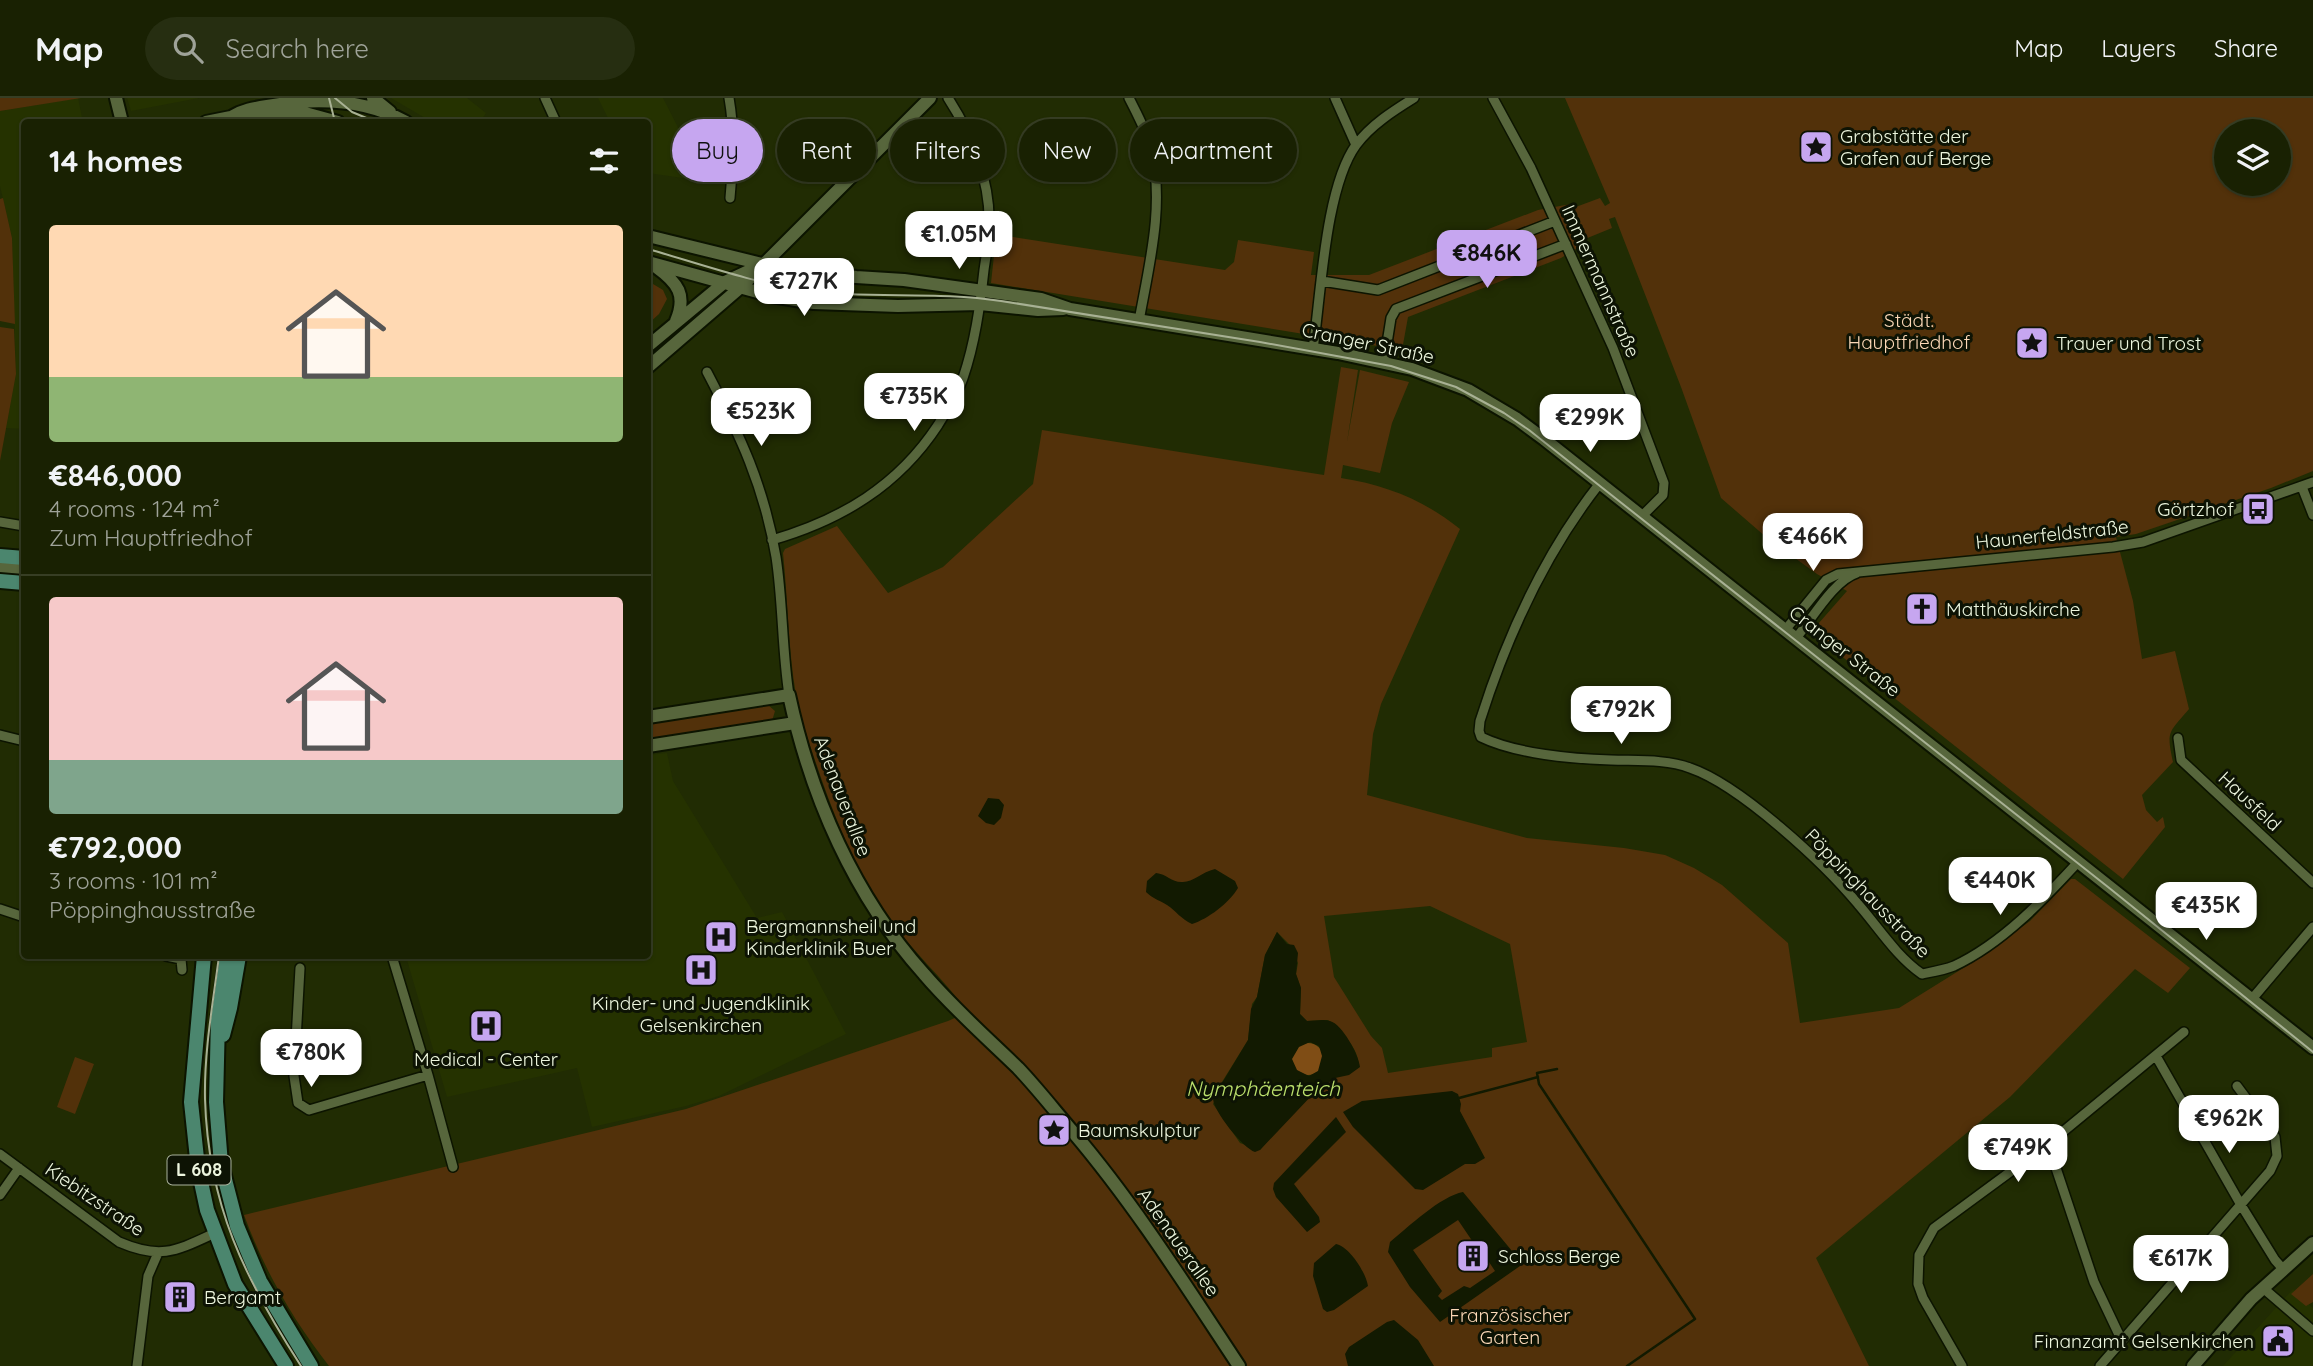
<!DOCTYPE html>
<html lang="en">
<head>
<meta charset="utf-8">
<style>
  body { margin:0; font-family:Quicksand,sans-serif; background:#262e11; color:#f1f3f6; height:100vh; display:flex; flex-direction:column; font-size:26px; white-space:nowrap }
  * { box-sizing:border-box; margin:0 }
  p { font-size:23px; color:#9fa399 }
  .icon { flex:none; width:38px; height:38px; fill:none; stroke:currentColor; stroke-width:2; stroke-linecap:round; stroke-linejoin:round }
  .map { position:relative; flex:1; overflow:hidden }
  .sheet { position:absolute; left:21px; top:21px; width:630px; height:840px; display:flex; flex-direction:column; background:#192102; border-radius:7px; box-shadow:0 2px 5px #0004,0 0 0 2px #373e24 }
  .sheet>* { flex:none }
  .banner { position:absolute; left:672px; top:21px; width:665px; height:63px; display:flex; gap:14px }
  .controls { position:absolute; left:2214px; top:21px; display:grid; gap:14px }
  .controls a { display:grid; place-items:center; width:77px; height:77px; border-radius:50%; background:#192102; box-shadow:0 2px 5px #0004,0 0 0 2px #373e24; font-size:35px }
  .price { position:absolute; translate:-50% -60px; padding:0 16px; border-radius:14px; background:#fff; color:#222; font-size:23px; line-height:46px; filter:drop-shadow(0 2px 4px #0008) }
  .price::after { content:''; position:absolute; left:50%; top:42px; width:21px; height:16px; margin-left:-10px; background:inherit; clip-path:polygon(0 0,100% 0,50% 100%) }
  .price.selected { background:#c6a6f0; color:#111 }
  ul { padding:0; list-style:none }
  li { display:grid; align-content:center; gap:14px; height:371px; padding:0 28px }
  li+li { border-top:2px solid #373e24 }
  li span { display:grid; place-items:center; height:217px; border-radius:7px; color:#555 }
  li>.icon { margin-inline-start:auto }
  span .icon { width:126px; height:126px; fill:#fffc; stroke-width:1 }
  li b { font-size:30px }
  h2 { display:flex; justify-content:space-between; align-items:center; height:84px; padding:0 28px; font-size:30px }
  .chip { padding:0 24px; border-radius:32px; background:#192102; box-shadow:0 2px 5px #0004,0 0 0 2px #373e24; font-size:24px; line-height:63px }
  .chip.selected { background:#c6a6f0; color:#111 }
  header { display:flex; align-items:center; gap:42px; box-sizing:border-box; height:98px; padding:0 35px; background:#192102; border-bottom:2px solid #373e24 }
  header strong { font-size:33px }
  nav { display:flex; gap:38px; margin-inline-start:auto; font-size:24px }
  .search { width:490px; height:63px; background:#262e11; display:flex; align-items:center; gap:18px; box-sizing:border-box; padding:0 24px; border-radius:38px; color:#9fa399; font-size:26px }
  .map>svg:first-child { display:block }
  .built { fill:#253200 }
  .green { fill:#52310a; fill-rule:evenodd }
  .forest { fill:#7f4d15 }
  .water { fill:#121a01; fill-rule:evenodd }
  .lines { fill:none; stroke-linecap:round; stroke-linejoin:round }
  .stream { stroke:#121a01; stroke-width:2.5 }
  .street-casing { stroke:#0c1400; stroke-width:12 }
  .secondary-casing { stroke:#0c1400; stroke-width:16 }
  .primary-casing { stroke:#0c1400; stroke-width:18 }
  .street { stroke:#57663c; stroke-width:9 }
  .secondary { stroke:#57663c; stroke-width:12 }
  .primary { stroke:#4b866e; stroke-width:14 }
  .tram { stroke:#a8b194; stroke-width:2 }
  .labels { text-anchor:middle; stroke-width:6; stroke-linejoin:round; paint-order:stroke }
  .shield { fill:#0d1304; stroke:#aab29d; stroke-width:2 }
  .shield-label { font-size:18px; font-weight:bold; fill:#edf6de }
  .poi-label { font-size:19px; fill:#edf6de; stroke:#0d1304; text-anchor:start }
  .street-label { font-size:19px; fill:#edf6de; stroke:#0d1304 }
  .park-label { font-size:19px; fill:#fcd8b7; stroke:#0d1304 }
  .water-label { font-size:21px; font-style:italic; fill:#bce16d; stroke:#0d1304 }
</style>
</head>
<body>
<header>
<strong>Map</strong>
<div class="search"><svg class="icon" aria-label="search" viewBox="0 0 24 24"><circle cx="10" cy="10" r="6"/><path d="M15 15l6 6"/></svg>Search here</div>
<nav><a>Map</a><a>Layers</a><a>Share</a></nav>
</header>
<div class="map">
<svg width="2313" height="1268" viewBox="0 0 2313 1268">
  <rect width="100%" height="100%" fill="#212c03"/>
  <path class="built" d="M 78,0 L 83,24 L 24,24 L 24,331 L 6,330 L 16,276 L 12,140 L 0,88 L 0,13 Z
    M 127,0 L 199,0 L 131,13 Z
    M 391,0 L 467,0 L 486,15 L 480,24 L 432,24 Z
    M 598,0 L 663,0 L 690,53 L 726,50 L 724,86 L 648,75 L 648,24 L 610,24 Z
    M 667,655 L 673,683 L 757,820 L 782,814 L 846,936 L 719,998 L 686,1008 L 592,1029 L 577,970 L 447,999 L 407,862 L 415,858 L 648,858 L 648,657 Z
    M 2293,1191 L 2313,1210 L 2313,1268 L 2223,1268 Z"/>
  <path class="green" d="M 0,0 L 81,0 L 0,13 Z
    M 1565,0 L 2313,0 L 2313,373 L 2271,390 L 2136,436 L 2116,439 L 2133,503 L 2142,561 L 2175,553 L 2189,611 C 2169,635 2166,632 2173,664 L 2142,697 L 2146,712 L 2157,724 L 2163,719 L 2165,729 L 2123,781 L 1811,534 L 1847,493 L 1817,476 L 1766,439 L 1721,400 L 1681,289 L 1615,119 L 1609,121 L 1612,130 L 1585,141 L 1586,145 L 1561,160 L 1408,219 L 1402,252 L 991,185 L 996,139 L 1005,140 L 1007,138 L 1225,172 L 1234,164 L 1238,142 L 1314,154 L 1311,177 L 1369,177 L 1538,112 L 1571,106 L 1573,110 L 1600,100 L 1605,108 L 1610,105 ZM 2226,33 L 2278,33 L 2278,86 L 2226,86 Z
    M 3,100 L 12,140 L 15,226 L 0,223 L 0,101 Z
    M 648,183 L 663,192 L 667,201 L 659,216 L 648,226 Z
    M 0,229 L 14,231 L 16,276 L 0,363 Z
    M 1341,269 L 1358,272 L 1347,344 L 1360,272 L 1409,284 L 1392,325 L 1380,375 L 1343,367 L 1341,380 C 1386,387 1424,402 1460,431 L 1381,606 L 1373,636 L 1367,697 L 1527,740 L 1624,750 L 1665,757 L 1694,770 L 1722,787 L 1788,845 L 1800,925 L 1899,910 L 1981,859 L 2030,823 L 2071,781 L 2075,781 L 2190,870 L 2168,895 L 2135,871 L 2010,999 L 1816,1160 L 1869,1268 L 329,1268 C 293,1222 264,1172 244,1117 L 686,1011 L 948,923 L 968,914 C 943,880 911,852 886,817 C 855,770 835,721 817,668 C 809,645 801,621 796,597 C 788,550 788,502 783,455 L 785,451 L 837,428 L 888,495 L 943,469 L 1033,386 L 1042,332 L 1324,377 ZM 1430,808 L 1510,846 L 1527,944 L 1492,950 L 1492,959 L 1388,975 L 1382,950 L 1371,938 L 1334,879 L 1324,818 ZM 1277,834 L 1290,847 L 1298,865 L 1296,876 L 1301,890 L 1300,916 L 1307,923 L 1328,922 C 1342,934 1359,950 1359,969 C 1351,976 1344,975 1335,980 C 1311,991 1278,1031 1260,1052 L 1240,1045 L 1213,1006 L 1222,984 L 1248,942 L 1252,906 L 1257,899 L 1265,857 Z
    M 768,607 L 775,613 L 772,623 L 655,642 L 648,635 L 649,627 L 653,623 Z
    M 75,959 L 94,966 L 75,1016 L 57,1009 Z
    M 2313,1176 L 2313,1204 L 2306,1208 L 2291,1196 Z"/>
  <path class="forest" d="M1292 961a16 16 0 1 1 32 0a16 16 0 1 1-32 0Z"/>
  <path class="water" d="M 988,700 L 999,701 L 1004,707 L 1001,720 L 994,727 L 986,725 L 978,718 Z
    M 1215,771 L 1235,783 L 1238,790 C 1229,805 1208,821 1192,826 C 1181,821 1176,813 1167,807 C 1159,802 1153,801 1146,794 L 1147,783 L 1156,775 C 1167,776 1172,785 1183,784 C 1193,784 1202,774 1215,771 Z
    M 1277,834 L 1287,846 L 1294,847 L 1298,855 L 1296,876 L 1301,890 L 1300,916 L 1307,923 C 1314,923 1323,921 1330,923 C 1342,926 1359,957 1360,969 L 1349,977 L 1335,980 L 1314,995 L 1260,1052 L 1255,1054 C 1243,1050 1213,1013 1213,1000 L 1248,942 L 1251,911 L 1257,899 L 1265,857 ZM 1310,944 L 1319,948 L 1322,958 L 1318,973 L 1309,978 L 1297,972 L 1292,961 L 1299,949 Z
    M 1452,993 L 1458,996 L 1461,1006 L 1460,1013 L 1485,1060 L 1475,1066 L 1465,1066 L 1423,1092 L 1415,1091 L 1353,1029 L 1343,1014 L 1362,1003 Z
    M 1336,1019 L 1346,1034 L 1294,1086 L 1319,1119 L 1320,1124 L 1307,1134 L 1276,1099 L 1273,1091 L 1274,1085 Z
    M 1463,1094 L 1517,1159 L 1520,1168 L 1440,1224 L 1410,1189 L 1388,1154 L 1390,1144 C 1408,1129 1441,1098 1463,1094 ZM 1458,1122 L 1477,1150 L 1479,1150 L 1487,1165 L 1489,1164 L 1495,1173 L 1470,1190 L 1464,1188 L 1442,1202 L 1438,1198 L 1442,1193 L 1413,1152 Z
    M 1336,1146 C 1350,1149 1366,1175 1368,1188 L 1334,1212 L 1327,1214 L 1323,1211 L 1313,1178 L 1314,1165 Z
    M 1394,1222 L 1418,1242 L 1434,1268 L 1348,1268 L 1345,1256 L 1349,1249 L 1387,1224 Z"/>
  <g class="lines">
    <path class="stream" d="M 1557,971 L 1537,975 L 1539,986 L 1695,1221 L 1627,1268
      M 1459,1000 L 1538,979"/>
    <defs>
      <path id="street" d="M 545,0 L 556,24
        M 729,0 C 735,34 733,66 730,100
        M 1129,0 C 1137,16 1146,32 1151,50 C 1165,107 1149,167 1139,223
        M 1335,0 L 1356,47
        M 1493,0 L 1531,70 L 1613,250 L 1664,385 L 1663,397 L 1642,418
        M 1322,183 L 1378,192 L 1555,123
        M 1313,251 C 1321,197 1325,90 1356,47 C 1371,27 1393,13 1414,0
        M 1384,264 L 1391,220 L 1396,211 L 1566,146
        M 707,274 C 740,337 764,388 776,459 C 783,505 782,552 789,597
        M 1600,385 C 1544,456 1507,538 1480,623 L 1479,633 L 1481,639 C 1516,656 1573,661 1611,662 C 1637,663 1666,661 1690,670 C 1740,687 1824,765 1858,806 C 1879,830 1896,858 1922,876 C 1932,874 1944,872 1954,868 C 2003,845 2043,802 2079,763
        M 2302,389 L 2313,417
        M 0,424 L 24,428
        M 772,442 C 841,422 898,388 938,327 C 947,312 957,297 963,280 C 975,245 980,208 984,172 C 986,157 989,144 989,129 C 991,84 972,37 948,0
        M 1786,531 L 1826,482 L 1838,476 L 2113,449 L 2143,444 L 2313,384
        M 1797,539 C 1812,521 1834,482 1857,475
        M 0,637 L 24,643
        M 2178,640 L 2181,662 L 2313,785
        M 0,811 L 24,819
        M 166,858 L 181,861 L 182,872
        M 392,858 L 428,977 L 453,1069
        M 300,870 L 294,978 L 298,1005 L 309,1012 L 428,977
        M 2252,901 L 2313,829
        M 2156,958 L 2241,1107 L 2275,1162 L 2283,1171
        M 2048,1046 L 2094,1184 L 2122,1243
        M 0,1056 L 119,1144 C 161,1162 176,1153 215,1135
        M 0,1097 L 19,1070
        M 2263,1190 L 2313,1233
        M 137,1268 L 148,1178 L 158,1155
        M 1962,1268 L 1923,1200 L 1918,1186 L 1919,1157 L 1934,1130 L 2048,1046 L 2184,934
        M 2100,1268 L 2270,1073 L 2277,1058 L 2275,1039 L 2237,988"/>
      <path id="secondary" d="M 116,0 L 122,24
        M 373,0 L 390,14
        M 231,19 C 242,12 254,10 267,8 C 313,0 364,0 406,24
        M 206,24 L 231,19 L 242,21 L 305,15 L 338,24
        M 648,138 L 762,166 L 856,179 L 904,182 L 1041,201 L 1070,211 L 1338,255 L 1412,271 L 1468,292 L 1517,321 L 1544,341 L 2313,950
        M 648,164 L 772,198 L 814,205 L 898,208 L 980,206 L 1038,212 L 1063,211
        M 656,169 C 678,185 687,197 676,223
        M 648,248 L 725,184 L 755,170
        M 648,269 L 742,188 L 930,0
        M 0,468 L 24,470
        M 648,619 L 789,597 C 811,699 854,798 924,876 C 953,910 986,939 1018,970 C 1037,990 1055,1013 1073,1034 C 1135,1107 1186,1188 1239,1268
        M 648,648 L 795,625
        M 2193,1268 L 2251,1201 L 2313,1145"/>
      <path id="primary" d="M 0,458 L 24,460
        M 0,483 L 24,485
        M 204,858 L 191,1004 L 198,1070 L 207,1112 L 235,1186 L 286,1268
        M 227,858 L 218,921 L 216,1004 L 221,1066 L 237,1128 L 260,1183 L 311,1268
        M 223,937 L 230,910 L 239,858"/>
    </defs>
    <use href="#street" class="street-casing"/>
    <use href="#secondary" class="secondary-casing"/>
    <use href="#primary" class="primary-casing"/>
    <use href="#street" class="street"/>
    <use href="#secondary" class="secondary"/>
    <use href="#primary" class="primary"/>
    <path class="tram" d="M 329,0 L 335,24
      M 335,0 L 352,14 L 376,24
      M 648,151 C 700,166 754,185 808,193 C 872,201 937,193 1001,203 L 1260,244 L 1391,268 L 1456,289 L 1504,315 L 1529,332 L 2108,789 L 2313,954
      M 219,858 C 213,905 204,953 205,1001 C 208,1107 245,1181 301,1268"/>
  </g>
  <defs>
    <symbol id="sight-square" viewBox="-11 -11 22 22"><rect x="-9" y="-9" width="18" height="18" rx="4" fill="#c6a6f0" stroke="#0d1304"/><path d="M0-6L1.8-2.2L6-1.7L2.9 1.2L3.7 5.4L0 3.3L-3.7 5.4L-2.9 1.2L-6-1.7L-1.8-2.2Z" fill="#111"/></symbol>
    <symbol id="bus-square" viewBox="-11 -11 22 22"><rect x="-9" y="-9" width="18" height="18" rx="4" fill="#c6a6f0" stroke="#0d1304"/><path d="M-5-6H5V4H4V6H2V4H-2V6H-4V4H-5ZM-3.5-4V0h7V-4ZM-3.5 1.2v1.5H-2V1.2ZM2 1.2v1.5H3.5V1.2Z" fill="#111"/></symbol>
    <symbol id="church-square" viewBox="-11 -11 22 22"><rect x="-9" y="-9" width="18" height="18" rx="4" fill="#c6a6f0" stroke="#0d1304"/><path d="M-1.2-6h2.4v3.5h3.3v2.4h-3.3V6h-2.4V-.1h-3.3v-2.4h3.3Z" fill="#111"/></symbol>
    <symbol id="hospital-square" viewBox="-11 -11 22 22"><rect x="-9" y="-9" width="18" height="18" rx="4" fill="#c6a6f0" stroke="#0d1304"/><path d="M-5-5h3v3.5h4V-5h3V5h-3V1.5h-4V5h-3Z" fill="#111"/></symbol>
    <symbol id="building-square" viewBox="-11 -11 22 22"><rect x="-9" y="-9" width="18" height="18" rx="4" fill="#c6a6f0" stroke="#0d1304"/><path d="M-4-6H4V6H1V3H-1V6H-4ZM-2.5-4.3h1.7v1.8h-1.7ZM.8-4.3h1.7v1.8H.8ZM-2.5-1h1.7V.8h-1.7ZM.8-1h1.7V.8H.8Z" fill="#111"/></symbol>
    <symbol id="civic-square" viewBox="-11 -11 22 22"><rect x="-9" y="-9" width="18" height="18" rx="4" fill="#c6a6f0" stroke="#0d1304"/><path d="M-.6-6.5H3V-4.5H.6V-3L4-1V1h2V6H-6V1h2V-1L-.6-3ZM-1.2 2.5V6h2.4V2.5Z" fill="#111"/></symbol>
  </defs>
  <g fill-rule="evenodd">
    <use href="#sight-square" x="1797" y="30" width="38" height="38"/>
    <use href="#sight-square" x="2013" y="226" width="38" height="38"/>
    <use href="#bus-square" x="2239" y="392" width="38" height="38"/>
    <use href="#church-square" x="1903" y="492" width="38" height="38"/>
    <use href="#hospital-square" x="702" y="820" width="38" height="38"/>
    <use href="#hospital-square" x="682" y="853" width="38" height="38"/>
    <use href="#hospital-square" x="467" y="909" width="38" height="38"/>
    <use href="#sight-square" x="1035" y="1013" width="38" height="38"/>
    <use href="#building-square" x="1454" y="1139" width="38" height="38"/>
    <use href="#building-square" x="161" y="1180" width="38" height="38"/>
    <use href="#civic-square" x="2259" y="1224" width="38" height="38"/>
  </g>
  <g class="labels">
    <rect class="shield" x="167.5" y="1057.5" width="63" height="29" rx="5"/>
    <g class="shield-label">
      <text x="199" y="1078">L 608</text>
    </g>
    <g class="poi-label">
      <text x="1840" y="45">Grabstätte der<tspan x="1840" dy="22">Grafen auf Berge</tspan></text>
      <text x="2056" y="252">Trauer und Trost</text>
      <text x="2234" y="418" text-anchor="end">Görtzhof</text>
      <text x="1946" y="518">Matthäuskirche</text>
      <text x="746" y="835">Bergmannsheil und<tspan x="746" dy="22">Kinderklinik Buer</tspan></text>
      <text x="701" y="912" text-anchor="middle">Kinder- und Jugendklinik<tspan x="701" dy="22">Gelsenkirchen</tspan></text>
      <text x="486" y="968" text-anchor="middle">Medical - Center</text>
      <text x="1078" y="1039">Baumskulptur</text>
      <text x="1498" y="1165">Schloss Berge</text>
      <text x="204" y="1206">Bergamt</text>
      <text x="2254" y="1250" text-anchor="end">Finanzamt Gelsenkirchen</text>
    </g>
    <g class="street-label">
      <text transform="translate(1601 183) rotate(66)" y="7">Immermannstraße</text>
      <text transform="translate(1368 245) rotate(12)" y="7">Cranger Straße</text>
      <text transform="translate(2052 436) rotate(-6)" y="7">Haunerfeldstraße</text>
      <text transform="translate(1845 553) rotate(38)" y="7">Cranger Straße</text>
      <text transform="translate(843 698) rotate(69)" y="7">Adenauerallee</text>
      <text transform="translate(2250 703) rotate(43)" y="7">Hausfeld</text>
      <text transform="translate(1868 795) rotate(46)" y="7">Pöppinghausstraße</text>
      <text transform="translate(95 1101) rotate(34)" y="7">Kiebitzstraße</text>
      <text transform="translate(1179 1144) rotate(55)" y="7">Adenauerallee</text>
    </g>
    <g class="park-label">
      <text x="1909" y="229">Städt.<tspan x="1909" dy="22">Hauptfriedhof</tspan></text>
      <text x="1510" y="1224">Französischer<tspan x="1510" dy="22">Garten</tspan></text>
    </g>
    <g class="water-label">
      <text x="1263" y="998">Nymphäenteich</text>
    </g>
  </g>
</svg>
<div class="controls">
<a><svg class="icon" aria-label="layers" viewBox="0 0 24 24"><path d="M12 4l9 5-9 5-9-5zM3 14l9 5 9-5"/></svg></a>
</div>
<b class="price" style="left:959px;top:173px">€1.05M</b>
<b class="price selected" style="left:1487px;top:192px">€846K</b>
<b class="price" style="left:804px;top:220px">€727K</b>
<b class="price" style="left:914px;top:335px">€735K</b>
<b class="price" style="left:761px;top:350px">€523K</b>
<b class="price" style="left:1590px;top:356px">€299K</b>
<b class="price" style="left:1813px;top:475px">€466K</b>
<b class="price" style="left:1621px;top:648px">€792K</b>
<b class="price" style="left:2000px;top:819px">€440K</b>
<b class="price" style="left:2206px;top:844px">€435K</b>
<b class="price" style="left:311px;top:991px">€780K</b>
<b class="price" style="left:2229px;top:1057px">€962K</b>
<b class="price" style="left:2018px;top:1086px">€749K</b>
<b class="price" style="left:2181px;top:1197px">€617K</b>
<div class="banner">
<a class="chip selected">Buy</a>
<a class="chip">Rent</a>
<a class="chip">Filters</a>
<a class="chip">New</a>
<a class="chip">Apartment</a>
</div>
<section class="sheet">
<h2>14 homes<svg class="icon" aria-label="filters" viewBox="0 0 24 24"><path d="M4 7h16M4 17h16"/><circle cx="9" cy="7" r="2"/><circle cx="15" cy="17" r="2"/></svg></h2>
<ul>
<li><span style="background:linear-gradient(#ffd9b3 70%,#8fb573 0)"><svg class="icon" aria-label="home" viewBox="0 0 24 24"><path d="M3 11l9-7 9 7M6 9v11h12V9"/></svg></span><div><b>€846,000</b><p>4 rooms · 124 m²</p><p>Zum Hauptfriedhof</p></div></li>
<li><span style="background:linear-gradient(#f6c9c9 75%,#7fa58c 0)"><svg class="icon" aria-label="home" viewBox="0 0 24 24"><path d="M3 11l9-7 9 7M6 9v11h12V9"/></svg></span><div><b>€792,000</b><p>3 rooms · 101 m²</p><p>Pöppinghausstraße</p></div></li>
</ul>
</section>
</div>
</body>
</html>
